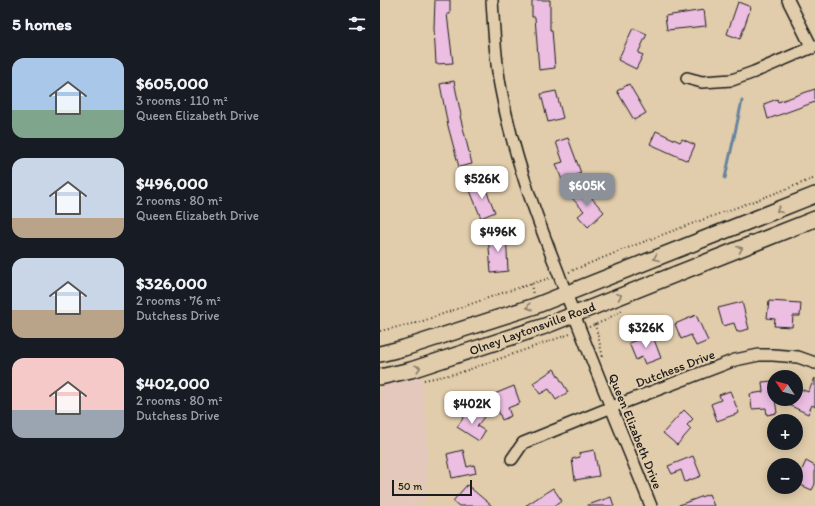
<!DOCTYPE html>
<html lang="en">
<head>
<meta charset="utf-8">
<style>
  body { margin:0; font-family:Itim,sans-serif; background:#242831; color:#f1f3f6; height:100vh; display:flex; flex-direction:column; font-size:15px; white-space:nowrap }
  * { box-sizing:border-box; margin:0 }
  p { font-size:13px; color:#9ea1a6 }
  .icon { flex:none; width:22px; height:22px; fill:none; stroke:currentColor; stroke-width:2; stroke-linecap:round; stroke-linejoin:round }
  .map { position:relative; flex:1; overflow:hidden }
  .panel { display:flex; flex-direction:column; background:#171b24; width:380px }
  .panel>* { flex:none }
  .needle { width:26px; rotate:305deg }
  .buttons { position:absolute; left:387px; top:370px; display:grid; gap:8px }
  .buttons a { display:grid; place-items:center; width:36px; height:36px; border-radius:50%; background:#171b24; box-shadow:0 2px 10px #0003; font-size:20px }
  .scale { position:absolute; left:12px; bottom:10px; width:80px; box-sizing:border-box; padding-left:4px; border:2px solid #1c1c1c; border-top:0; font-size:11px; line-height:14px; white-space:nowrap; color:#1c1c1c; -webkit-text-stroke:3px #e1cdab; paint-order:stroke }
  .price { position:absolute; translate:-50% -34px; padding:0 9px; border-radius:8px; background:#fff; color:#222; font-size:13px; line-height:26px; filter:drop-shadow(0 1px 2px #0008) }
  .price::after { content:''; position:absolute; left:50%; top:24px; width:12px; height:9px; margin-left:-6px; background:inherit; clip-path:polygon(0 0,100% 0,50% 100%) }
  .price.on { background:#8c9099; color:#fff }
  ul { padding:0; list-style:none }
  li { display:flex; align-items:center; gap:12px; height:100px; padding:0 12px }
  li span { display:grid; place-items:center; flex:none; width:112px; height:80px; border-radius:12px; color:#555 }
  li>.icon { margin-inline-start:auto }
  span .icon { width:48px; height:48px; fill:#fffc; stroke-width:1 }
  li b { font-size:17px }
  h2 { display:flex; justify-content:space-between; align-items:center; height:48px; padding:0 12px; font-size:17px }
  main { display:flex; flex:1; min-height:0 }
  .map>svg:first-child { display:block }
  .built { fill:#e4c8bc }
  .lines { fill:none; stroke-linecap:round; stroke-linejoin:round }
  .stream { stroke:#67839e; stroke-width:3 }
  .building { fill:#ebbee2; stroke:#1c1c1c }
  .minor-casing { stroke:#1c1c1c; stroke-width:14 }
  .secondary-casing { stroke:#1c1c1c; stroke-width:18 }
  .path { stroke:#1c1c1c; stroke-width:2; stroke-dasharray:1 3; stroke-linecap:butt }
  .minor { stroke:#e1cdab; stroke-width:11 }
  .secondary { stroke:#e1cdab; stroke-width:15 }
  .oneway { stroke:#887d6b }
  .labels { text-anchor:middle; stroke-width:4; stroke-linejoin:round; paint-order:stroke }
  .street-label { font-size:13px; fill:#1c1c1c; stroke:#e1cdab }
</style>
</head>
<body>
<main>
<section class="panel">
<h2>5 homes<svg class="icon" aria-label="filters" viewBox="0 0 24 24"><path d="M4 7h16M4 17h16"/><circle cx="9" cy="7" r="2"/><circle cx="15" cy="17" r="2"/></svg></h2>
<ul>
<li><span style="background:linear-gradient(#a9c7e8 65%,#7fa58c 0)"><svg class="icon" aria-label="home" viewBox="0 0 24 24"><path d="M3 11l9-7 9 7M6 9v11h12V9"/></svg></span><div><b>$605,000</b><p>3 rooms · 110 m²</p><p>Queen Elizabeth Drive</p></div></li>
<li><span style="background:linear-gradient(#c9d6e8 75%,#b9a48a 0)"><svg class="icon" aria-label="home" viewBox="0 0 24 24"><path d="M3 11l9-7 9 7M6 9v11h12V9"/></svg></span><div><b>$496,000</b><p>2 rooms · 80 m²</p><p>Queen Elizabeth Drive</p></div></li>
<li><span style="background:linear-gradient(#c9d6e8 65%,#b9a48a 0)"><svg class="icon" aria-label="home" viewBox="0 0 24 24"><path d="M3 11l9-7 9 7M6 9v11h12V9"/></svg></span><div><b>$326,000</b><p>2 rooms · 76 m²</p><p>Dutchess Drive</p></div></li>
<li><span style="background:linear-gradient(#f6c9c9 65%,#9aa5b1 0)"><svg class="icon" aria-label="home" viewBox="0 0 24 24"><path d="M3 11l9-7 9 7M6 9v11h12V9"/></svg></span><div><b>$402,000</b><p>2 rooms · 80 m²</p><p>Dutchess Drive</p></div></li>
</ul>
</section>
<div class="map">
<svg width="435" height="506" viewBox="0 0 435 506">
  <rect width="100%" height="100%" fill="#e1cdab"/>
  <filter id="ink" filterUnits="userSpaceOnUse"><feTurbulence type="fractalNoise" baseFrequency=".025" numOctaves="2"/><feDisplacementMap in="SourceGraphic" scale="8" xChannelSelector="R" yChannelSelector="G"/><feConvolveMatrix kernelMatrix="1 2 1 2 8 2 1 2 1" color-interpolation-filters="sRGB"/></filter>
  <g filter="url(#ink)">
    <path class="built" d="M 41,367 L 48,443 L 46,501 L 26,506 L 0,506 L 0,377 Z"/>
    <g class="lines">
      <path class="stream" d="M 345,178 L 362,101"/>
    </g>
    <path class="building" d="M 55,0 L 70,0 L 70,14 L 67,14 L 73,63 L 56,64 L 54,28 Z
      M 152,0 L 170,0 L 170,30 L 172,30 L 175,68 L 159,70 L 155,17 L 152,17 Z
      M 358,2 L 371,7 L 360,39 L 347,34 Z
      M 324,10 L 326,26 L 287,30 L 285,16 Z
      M 253,28 L 267,34 L 258,53 L 263,55 L 256,69 L 238,60 Z
      M 74,81 L 81,115 L 80,116 L 92,164 L 79,167 L 68,126 L 60,84 Z
      M 249,84 L 266,113 L 254,120 L 237,91 Z
      M 435,89 L 435,102 L 388,119 L 384,104 L 397,99 L 398,102 Z
      M 176,91 L 183,118 L 168,122 L 161,94 Z
      M 276,131 L 300,142 L 302,139 L 315,145 L 308,161 L 270,144 Z
      M 188,138 L 201,173 L 182,180 L 176,164 L 183,162 L 176,142 Z
      M 103,182 L 115,212 L 101,218 L 89,188 Z
      M 202,187 L 224,212 L 208,227 L 198,216 L 204,211 L 191,197 Z
      M 126,233 L 128,271 L 111,273 L 108,235 Z
      M 389,301 L 421,303 L 420,316 L 413,316 L 412,327 L 394,326 L 395,319 L 387,318 Z
      M 362,302 L 369,329 L 357,332 L 354,323 L 343,326 L 338,308 Z
      M 316,315 L 328,341 L 316,346 L 311,335 L 301,339 L 295,324 Z
      M 272,334 L 281,358 L 265,364 L 262,357 L 256,360 L 249,343 Z
      M 174,369 L 188,392 L 176,400 L 169,389 L 160,394 L 153,383 Z
      M 435,378 L 435,407 L 432,405 L 428,414 L 409,405 L 412,399 L 416,399 L 416,387 L 428,392 Z
      M 393,381 L 394,399 L 395,399 L 397,413 L 387,415 L 386,408 L 372,409 L 370,394 L 383,392 L 382,382 Z
      M 134,386 L 140,403 L 128,408 L 131,416 L 122,420 L 112,395 Z
      M 350,391 L 359,413 L 337,421 L 331,404 L 341,400 L 339,395 Z
      M 90,408 L 104,417 L 97,426 L 105,431 L 99,441 L 77,427 Z
      M 304,410 L 313,419 L 307,425 L 311,429 L 297,445 L 283,433 Z
      M 83,450 L 87,467 L 94,465 L 96,473 L 72,478 L 67,454 Z
      M 214,450 L 219,476 L 195,480 L 192,459 L 200,457 L 199,453 Z
      M 313,456 L 321,476 L 305,482 L 301,470 L 292,474 L 288,466 Z
      M 426,461 L 435,466 L 435,484 L 432,490 L 416,483 Z
      M 87,485 L 112,506 L 79,506 L 73,501 Z
      M 173,488 L 182,501 L 174,506 L 145,506 Z
      M 329,494 L 334,506 L 299,506 L 299,505 Z
      M 231,497 L 234,506 L 208,506 L 208,505 Z"/>
    <g class="lines">
      <defs>
        <path id="minor" d="M 112,0 C 114,30 115,61 121,90 C 133,154 155,213 178,272 C 207,351 240,428 271,506
          M 408,0 L 432,48
          M 307,78 L 322,82 L 352,80 L 374,72 L 435,46
          M 132,459 L 143,443 L 232,407 L 355,360 L 379,355 L 393,355 L 418,357 L 435,363"/>
        <path id="secondary" d="M 0,354 L 24,348 L 155,306 L 435,195
          M 0,377 L 31,370 L 165,326 L 435,219"/>
      </defs>
      <use href="#minor" class="minor-casing"/>
      <use href="#secondary" class="secondary-casing"/>
      <path class="path" d="M 189,272 C 270,237 353,210 435,178
        M 151,284 L 153,295
        M 215,324 L 223,357
        M 209,327 L 224,321 L 244,309
        M 0,331 L 40,322 L 122,293 L 170,278
        M 44,380 L 79,373 L 190,334"/>
      <use href="#minor" class="minor"/>
      <use href="#secondary" class="secondary"/>
    </g>
    <defs><path id="oneway-chevron" d="M-2-3.5L2.5 0L-2 3.5" fill="none" stroke-width="1.6" stroke-linecap="round" stroke-linejoin="round"/></defs>
    <g class="oneway">
      <use href="#oneway-chevron" transform="translate(399 210) rotate(159)"/>
      <use href="#oneway-chevron" transform="translate(360 249) rotate(-22)"/>
      <use href="#oneway-chevron" transform="translate(276 258) rotate(158)"/>
      <use href="#oneway-chevron" transform="translate(239 296) rotate(-22)"/>
      <use href="#oneway-chevron" transform="translate(149 307) rotate(161)"/>
      <use href="#oneway-chevron" transform="translate(38 368) rotate(-18)"/>
    </g>
  </g>
  <g class="labels">
    <g class="street-label">
      <text transform="translate(152 328) rotate(-20)" y="5">Olney Laytonsville Road</text>
      <text transform="translate(295 368) rotate(-21)" y="5">Dutchess Drive</text>
      <text transform="translate(256 431) rotate(68)" y="5">Queen Elizabeth Drive</text>
    </g>
  </g>
</svg>
<div class="buttons">
<a><svg class="needle" viewBox="-14 -14 28 28"><path d="M0-13l5 13h-10z" fill="#e53935"/><path d="M0 13l5-13h-10z" fill="#9ea1a6"/></svg></a>
<a>+</a>
<a>−</a>
</div>
<div class="scale">50 m</div>
<b class="price" style="left:102px;top:200px">$526K</b>
<b class="price on" style="left:207px;top:207px">$605K</b>
<b class="price" style="left:118px;top:253px">$496K</b>
<b class="price" style="left:266px;top:349px">$326K</b>
<b class="price" style="left:92px;top:425px">$402K</b>
</div>
</main>
</body>
</html>
